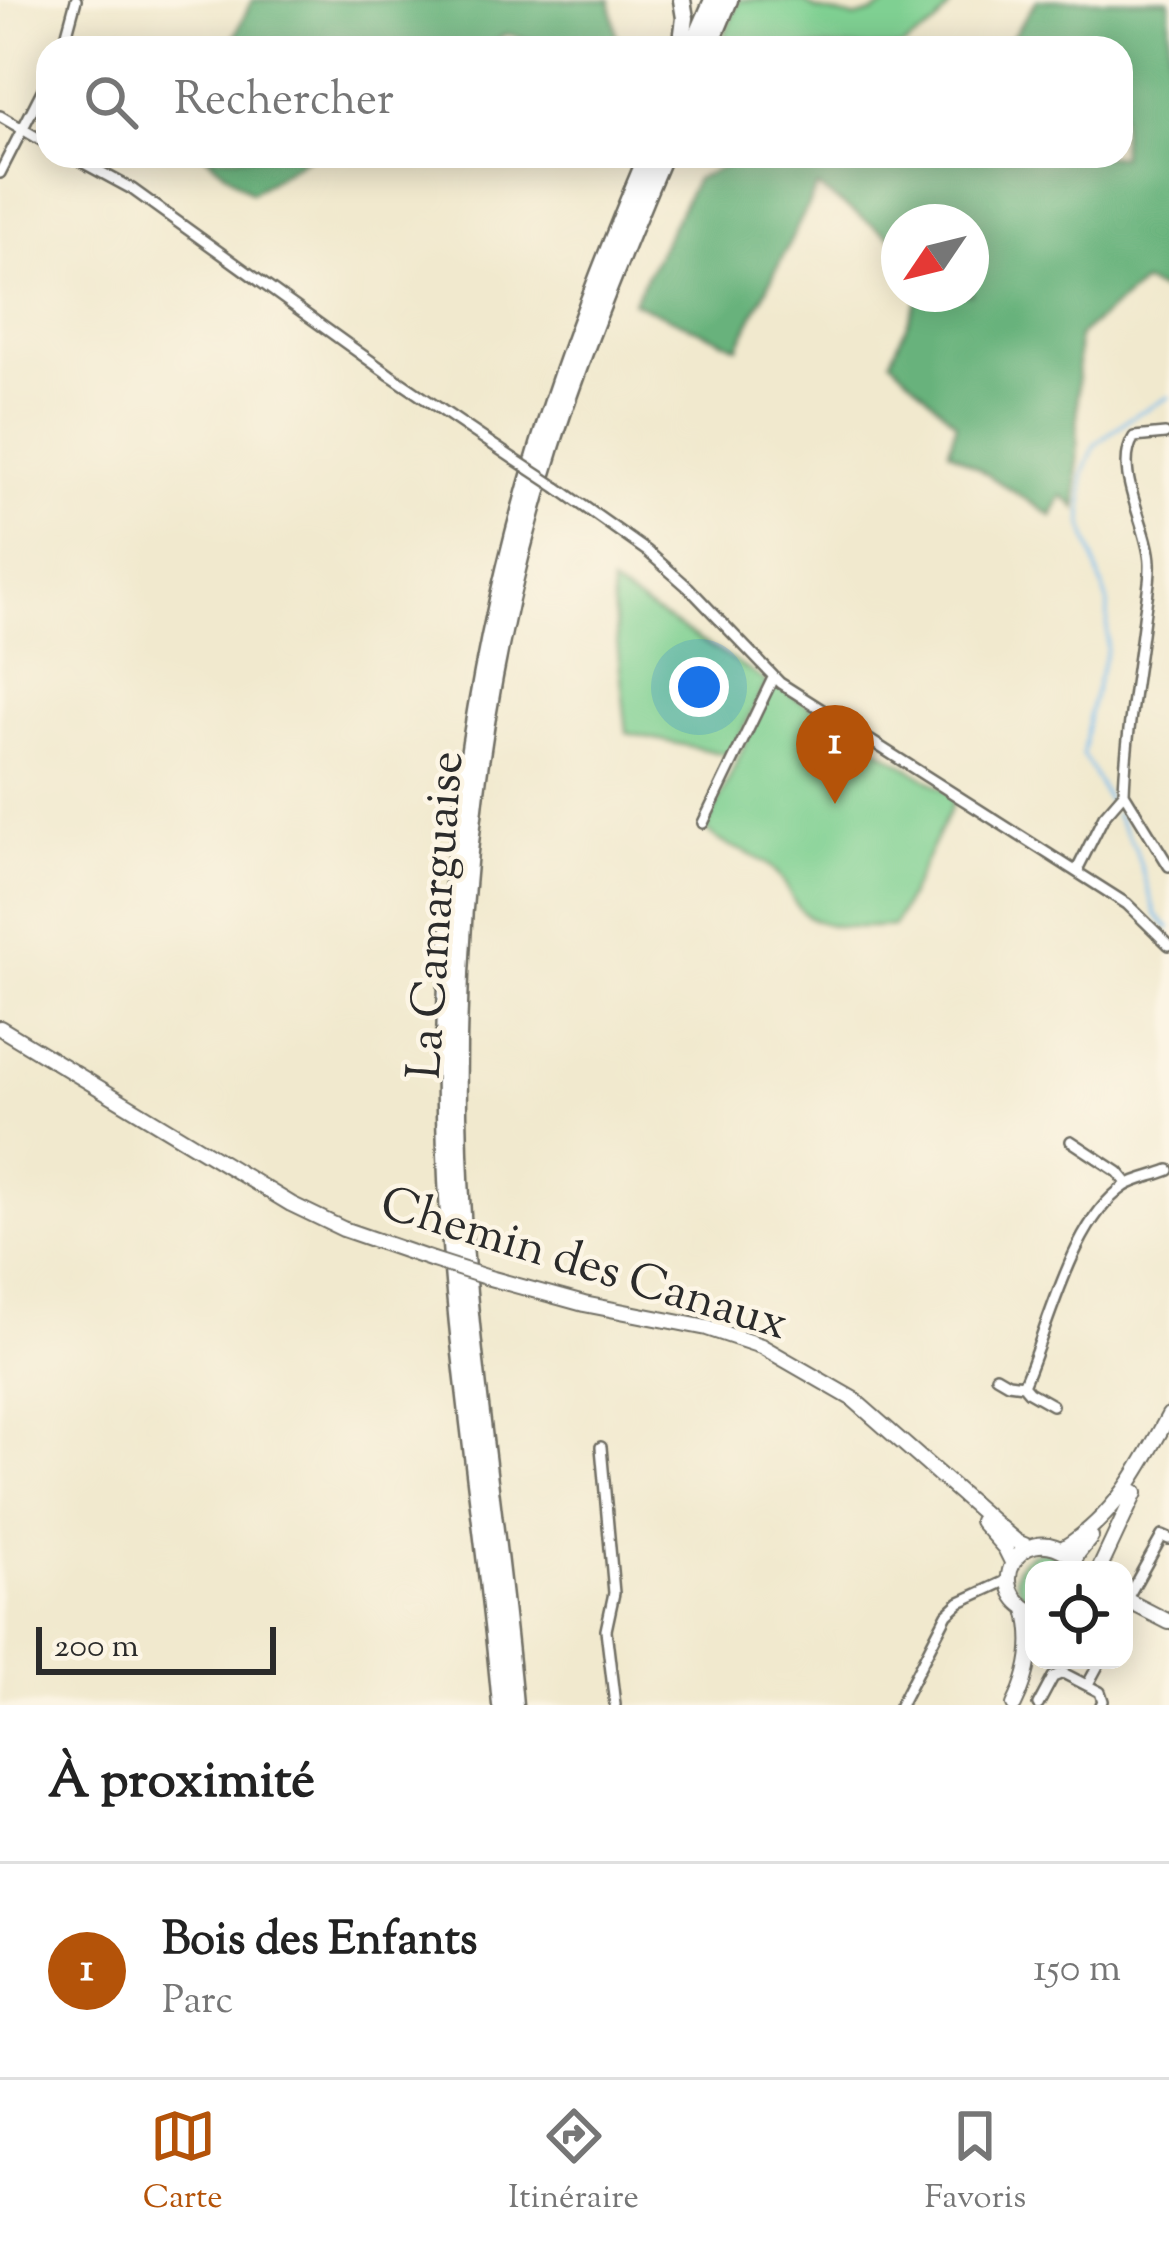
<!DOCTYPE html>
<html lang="fr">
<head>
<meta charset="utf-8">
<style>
  body { margin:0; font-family:"Sorts Mill Goudy",serif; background:#f6f6f6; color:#222 }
  .controls { position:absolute; right:36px; bottom:36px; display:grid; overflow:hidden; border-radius:24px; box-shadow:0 6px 30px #0003 }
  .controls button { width:108px; height:108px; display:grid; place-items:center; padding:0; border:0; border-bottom:3px solid #e0e0e0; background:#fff; color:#222; font:60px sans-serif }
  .compass { position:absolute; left:881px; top:204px; width:108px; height:108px; border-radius:50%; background:#fff; box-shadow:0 6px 30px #0003; rotate:235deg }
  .scale { position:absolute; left:36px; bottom:30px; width:240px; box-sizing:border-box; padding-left:12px; border:6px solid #2b2b2b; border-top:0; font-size:33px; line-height:42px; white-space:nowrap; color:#2b2b2b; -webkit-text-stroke:9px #fcf5e5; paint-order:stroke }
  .you { position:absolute; left:699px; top:687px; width:42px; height:42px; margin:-30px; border:9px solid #fff; border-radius:50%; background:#1a73e8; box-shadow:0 0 0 18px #1a73e833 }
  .badge { display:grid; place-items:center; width:78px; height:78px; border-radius:50%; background:#b45309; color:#fff; font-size:39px; font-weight:700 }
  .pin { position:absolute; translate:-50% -99px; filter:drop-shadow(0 3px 6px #0008) }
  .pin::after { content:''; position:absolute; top:63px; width:42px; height:36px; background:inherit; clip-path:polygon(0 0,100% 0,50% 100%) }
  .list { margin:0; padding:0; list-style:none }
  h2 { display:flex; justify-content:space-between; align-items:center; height:156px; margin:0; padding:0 48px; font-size:51px }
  h2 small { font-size:39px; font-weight:400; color:#767676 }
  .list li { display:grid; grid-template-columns:78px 1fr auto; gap:36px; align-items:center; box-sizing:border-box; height:216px; padding:0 48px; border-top:3px solid #e0e0e0 }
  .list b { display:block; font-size:45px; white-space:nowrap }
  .list p { margin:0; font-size:39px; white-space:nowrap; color:#767676 }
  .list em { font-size:39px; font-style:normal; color:#767676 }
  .icon { flex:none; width:66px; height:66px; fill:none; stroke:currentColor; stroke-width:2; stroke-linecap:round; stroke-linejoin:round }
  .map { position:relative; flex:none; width:1169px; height:1705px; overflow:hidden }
  .search { position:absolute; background:#fff; box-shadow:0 6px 30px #0003; left:36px; right:36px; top:36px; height:132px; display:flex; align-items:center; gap:30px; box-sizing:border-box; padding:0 42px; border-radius:36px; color:#767676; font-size:45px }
  .sheet { height:372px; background:#fff }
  nav { display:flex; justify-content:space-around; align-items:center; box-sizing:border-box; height:168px; border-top:3px solid #e0e0e0; background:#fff; font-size:33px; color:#767676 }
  nav a { display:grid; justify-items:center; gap:6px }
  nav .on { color:#b45309 }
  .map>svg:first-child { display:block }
</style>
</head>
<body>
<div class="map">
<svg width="1169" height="1705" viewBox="0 0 1169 1705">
  <rect width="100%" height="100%" fill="#fcf5e5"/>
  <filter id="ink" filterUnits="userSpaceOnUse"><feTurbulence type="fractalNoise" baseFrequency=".00833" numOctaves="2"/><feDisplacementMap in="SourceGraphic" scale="24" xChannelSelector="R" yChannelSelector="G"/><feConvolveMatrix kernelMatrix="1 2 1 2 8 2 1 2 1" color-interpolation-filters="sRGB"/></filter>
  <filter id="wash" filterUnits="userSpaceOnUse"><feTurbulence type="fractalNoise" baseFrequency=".004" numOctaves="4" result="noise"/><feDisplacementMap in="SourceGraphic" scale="48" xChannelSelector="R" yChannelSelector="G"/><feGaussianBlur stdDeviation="2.7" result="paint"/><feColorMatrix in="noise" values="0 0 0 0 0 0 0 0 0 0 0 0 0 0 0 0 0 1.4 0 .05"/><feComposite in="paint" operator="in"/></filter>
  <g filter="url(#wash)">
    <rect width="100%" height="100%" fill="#f1e9ce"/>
    <path fill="#7fd092" stroke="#557e5e" stroke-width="3" d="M739 0H801L817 10 855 18 873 13 897 0H955L936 25 901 48H719Z
      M611 585 767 682 730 755 627 733Z
      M772 683 951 794 953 800 951 808 894 926C865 927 816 933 797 906 788 893 784 877 771 867 751 850 725 849 706 830Z
      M1046 1550 1062 1557 1071 1570H1034V1605C1005 1585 1012 1555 1046 1550Z"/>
    <path fill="#67b27c" stroke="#496e54" stroke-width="3" d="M252 0H610L619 48H568L506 34 484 48H229Z
      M1037 0H1169V294L1143 283 1078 336 1077 508 1062 496 1052 516 949 450 956 423 891 360 920 294H971V222H899V243L817 187 738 347 633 302 696 179 748 156H1121V48H992L1010 40Z
      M206 156H310L251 193Z"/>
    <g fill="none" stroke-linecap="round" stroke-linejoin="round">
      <path stroke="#77bcee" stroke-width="3" d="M1108 801 1083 754 1089 713 1107 649 1108 604 1083 525V475L1095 445 1131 417 1169 397
        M1115 814 1135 848 1156 915 1169 928"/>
    </g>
  </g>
  <g filter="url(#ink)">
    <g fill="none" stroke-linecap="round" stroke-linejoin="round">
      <defs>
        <path id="street" d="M63 48 76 0
          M0 116 48 144
          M71 156 132 189 390 375 514 459
          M0 173 48 79
          M558 488 647 551 689 588 780 683 1127 904 1169 945
          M1124 793 1169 866
          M703 823 773 678
          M1079 873 1078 868 1104 816 1124 793C1126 734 1137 676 1144 618 1146 600 1151 580 1150 563 1149 526 1112 471 1134 437L1165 434
          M1071 1141 1118 1172 1128 1184
          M996 1376 1008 1383 1023 1385
          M1052 1405 1029 1392 1023 1385C1049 1328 1071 1222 1125 1186 1138 1178 1155 1176 1169 1170
          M601 1447 614 1593 606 1630 615 1705
          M1124 1617 1130 1606 1129 1595 1162 1536 1169 1539
          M1088 1684 1101 1660
          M900 1705 947 1614 960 1602 1008 1580
          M1038 1705 1053 1677 1063 1673 1100 1692 1103 1701 1101 1705"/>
        <path id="secondary" d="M0 1028 291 1204 343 1229 433 1260
          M486 1277 584 1304 707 1328 761 1346 853 1399 992 1521 1017 1542 1029 1547
          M981 1521 1005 1548 1012 1562
          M1062 1549C1114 1518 1141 1467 1169 1415
          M1074 1562 1078 1553 1091 1537
          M1099 1570 1135 1493
          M1124 1599 1169 1622
          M1034 1612C982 1590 1020 1521 1067 1553
          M1014 1705C1029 1675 1035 1641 1026 1609"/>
        <path id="highway" d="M681 48 685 18 682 0
          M692 48 713 0
          M709 48 729 0
          M501 1705C485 1521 452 1338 446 1154 438 915 469 674 539 445 569 347 607 251 647 156
          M514 1705C498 1521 465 1338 459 1153 451 916 480 671 552 444 584 346 623 251 663 156"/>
      </defs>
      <use href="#street" stroke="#706e64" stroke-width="14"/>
      <use href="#secondary" stroke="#706e64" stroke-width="18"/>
      <use href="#highway" stroke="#706e64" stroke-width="21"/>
      <use href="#street" stroke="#fff" stroke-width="9"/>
      <use href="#secondary" stroke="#fff" stroke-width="14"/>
      <use href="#highway" stroke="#fff" stroke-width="16"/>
      <defs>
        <path id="street-bridge" d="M514 459 558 488"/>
        <path id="secondary-bridge" d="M433 1260 486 1277"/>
      </defs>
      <use href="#street-bridge" stroke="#706e64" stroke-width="14" stroke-linecap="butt"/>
      <use href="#secondary-bridge" stroke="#706e64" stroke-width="18" stroke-linecap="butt"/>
      <use href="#street-bridge" stroke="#fff" stroke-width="9"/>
      <use href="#secondary-bridge" stroke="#fff" stroke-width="14"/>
    </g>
  </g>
  <g text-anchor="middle" stroke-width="9" stroke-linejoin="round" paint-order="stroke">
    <g font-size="48" fill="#2b2b2b" stroke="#fcf5e5">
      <text transform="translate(433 915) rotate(-86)" y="17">La Camarguaise</text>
      <text transform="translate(585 1261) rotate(17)" y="17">Chemin des Canaux</text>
    </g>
  </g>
</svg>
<div class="controls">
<button><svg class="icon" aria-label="locate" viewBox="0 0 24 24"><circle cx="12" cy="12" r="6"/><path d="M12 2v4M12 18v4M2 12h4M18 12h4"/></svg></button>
</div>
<svg class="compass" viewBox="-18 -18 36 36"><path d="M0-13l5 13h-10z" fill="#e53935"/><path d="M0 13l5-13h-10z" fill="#767676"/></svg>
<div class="scale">200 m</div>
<div class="you"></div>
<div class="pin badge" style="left:835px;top:804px">1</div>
<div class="search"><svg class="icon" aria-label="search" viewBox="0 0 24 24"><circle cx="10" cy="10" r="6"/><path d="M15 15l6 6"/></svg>Rechercher</div>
</div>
<section class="sheet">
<h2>À proximité<small></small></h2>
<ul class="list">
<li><span class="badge">1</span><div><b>Bois des Enfants</b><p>Parc</p></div><em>150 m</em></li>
</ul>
</section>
<nav>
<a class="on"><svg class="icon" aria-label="map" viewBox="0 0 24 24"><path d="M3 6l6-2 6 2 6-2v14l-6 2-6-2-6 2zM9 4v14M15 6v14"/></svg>Carte</a>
<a><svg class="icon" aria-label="directions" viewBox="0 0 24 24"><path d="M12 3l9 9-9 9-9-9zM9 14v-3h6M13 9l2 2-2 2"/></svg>Itinéraire</a>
<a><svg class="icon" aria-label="saved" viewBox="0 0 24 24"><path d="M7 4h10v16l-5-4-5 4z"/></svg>Favoris</a>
</nav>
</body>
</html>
